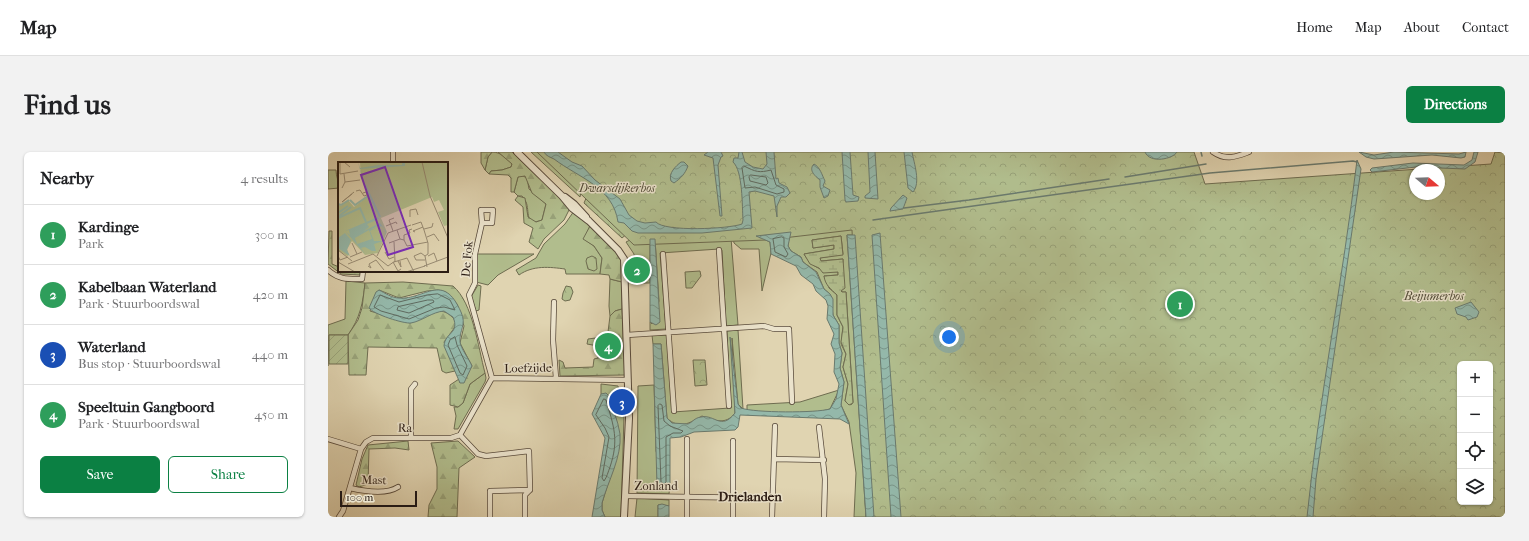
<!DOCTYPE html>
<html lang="en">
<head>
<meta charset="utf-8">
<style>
  body { margin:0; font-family:"IM FELL French Canon",serif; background:#f2f2f2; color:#202124 }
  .controls { position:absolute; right:12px; bottom:12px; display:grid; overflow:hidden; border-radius:6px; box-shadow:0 1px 3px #0004 }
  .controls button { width:36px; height:36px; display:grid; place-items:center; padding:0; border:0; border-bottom:1px solid #e0e0e0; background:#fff; color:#202124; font:20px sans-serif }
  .compass { position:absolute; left:1081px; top:12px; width:36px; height:36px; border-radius:50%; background:#fff; box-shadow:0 1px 3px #0004; rotate:109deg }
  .scale { position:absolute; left:12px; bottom:10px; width:77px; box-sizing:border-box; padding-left:4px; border:2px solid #2a1c14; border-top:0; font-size:11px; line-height:14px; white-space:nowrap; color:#2a1c14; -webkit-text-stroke:3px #ebe3cc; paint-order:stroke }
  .you { position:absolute; left:621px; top:185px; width:14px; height:14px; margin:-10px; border:3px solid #fff; border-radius:50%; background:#1a73e8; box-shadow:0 0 0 6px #1a73e833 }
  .badge { display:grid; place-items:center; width:26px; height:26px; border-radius:50%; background:#0b8043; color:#fff; font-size:13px; font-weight:700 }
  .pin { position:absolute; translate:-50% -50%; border:2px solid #fff; box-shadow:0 1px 4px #0006 }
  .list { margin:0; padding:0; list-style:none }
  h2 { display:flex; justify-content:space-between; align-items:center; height:52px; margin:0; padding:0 16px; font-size:17px }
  h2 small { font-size:13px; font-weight:400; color:#757577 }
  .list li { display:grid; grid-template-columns:26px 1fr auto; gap:12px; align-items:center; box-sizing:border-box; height:60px; padding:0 16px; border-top:1px solid #e0e0e0 }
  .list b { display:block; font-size:15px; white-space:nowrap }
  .list p { margin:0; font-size:13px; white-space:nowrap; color:#757577 }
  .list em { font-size:13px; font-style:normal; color:#757577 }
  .actions { display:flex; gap:8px; padding:12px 16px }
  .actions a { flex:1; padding:9px 0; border:1px solid #0b8043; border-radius:6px; text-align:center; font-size:14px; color:#0b8043 }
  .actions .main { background:#0b8043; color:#fff }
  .icon { flex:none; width:22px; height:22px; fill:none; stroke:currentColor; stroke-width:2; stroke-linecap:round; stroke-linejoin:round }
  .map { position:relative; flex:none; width:1177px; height:365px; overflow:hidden; border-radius:6px }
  header { display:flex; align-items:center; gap:24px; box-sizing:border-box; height:56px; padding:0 20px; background:#fff; border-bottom:1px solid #e0e0e0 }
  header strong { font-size:19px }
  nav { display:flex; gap:22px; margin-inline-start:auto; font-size:14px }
  .intro { display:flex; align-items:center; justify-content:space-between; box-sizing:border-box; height:96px; padding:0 24px }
  h1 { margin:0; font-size:28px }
  .button { padding:10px 18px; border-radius:6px; background:#0b8043; color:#fff; font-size:14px; font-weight:700 }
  main { display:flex; gap:24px; padding:0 24px }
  aside { flex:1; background:#fff; border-radius:6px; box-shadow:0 1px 3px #0004 }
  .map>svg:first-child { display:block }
</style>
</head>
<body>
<header>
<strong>Map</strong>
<nav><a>Home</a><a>Map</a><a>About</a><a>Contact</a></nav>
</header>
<div class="intro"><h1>Find us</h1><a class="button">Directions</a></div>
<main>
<aside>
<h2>Nearby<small>4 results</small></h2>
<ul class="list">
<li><span class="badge" style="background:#2e9e5b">1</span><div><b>Kardinge</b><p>Park</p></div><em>300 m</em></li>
<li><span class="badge" style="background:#2e9e5b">2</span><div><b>Kabelbaan Waterland</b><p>Park · Stuurboordswal</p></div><em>420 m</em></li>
<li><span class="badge" style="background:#1a4fb4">3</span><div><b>Waterland</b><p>Bus stop · Stuurboordswal</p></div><em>440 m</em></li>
<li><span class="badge" style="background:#2e9e5b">4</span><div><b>Speeltuin Gangboord</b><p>Park · Stuurboordswal</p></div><em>450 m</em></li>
</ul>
<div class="actions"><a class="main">Save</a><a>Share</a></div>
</aside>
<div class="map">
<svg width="1177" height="365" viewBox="0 0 1177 365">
  <defs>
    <pattern id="forest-firs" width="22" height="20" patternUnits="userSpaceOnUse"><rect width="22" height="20" fill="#b1bd8d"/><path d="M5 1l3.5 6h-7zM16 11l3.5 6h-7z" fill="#98a279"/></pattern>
    <pattern id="wetland-marsh" width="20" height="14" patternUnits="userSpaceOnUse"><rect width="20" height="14" fill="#b1bd8d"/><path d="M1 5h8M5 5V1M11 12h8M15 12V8" fill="none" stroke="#98a279"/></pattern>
    <pattern id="park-crowns" width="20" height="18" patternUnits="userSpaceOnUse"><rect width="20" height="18" fill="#b1bd8d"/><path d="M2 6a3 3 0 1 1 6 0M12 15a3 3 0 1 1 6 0" fill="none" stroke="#98a279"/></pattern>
    <pattern id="garden-furrows" width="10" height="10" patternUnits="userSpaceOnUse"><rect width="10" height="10" fill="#b1bd8d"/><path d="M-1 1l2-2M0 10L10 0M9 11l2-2" fill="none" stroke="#98a279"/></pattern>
    <pattern id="water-waves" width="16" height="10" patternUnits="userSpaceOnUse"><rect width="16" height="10" fill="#94b8aa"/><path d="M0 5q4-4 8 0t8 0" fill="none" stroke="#799589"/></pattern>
  </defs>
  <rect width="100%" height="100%" fill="#e0d4b1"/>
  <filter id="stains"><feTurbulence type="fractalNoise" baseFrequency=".005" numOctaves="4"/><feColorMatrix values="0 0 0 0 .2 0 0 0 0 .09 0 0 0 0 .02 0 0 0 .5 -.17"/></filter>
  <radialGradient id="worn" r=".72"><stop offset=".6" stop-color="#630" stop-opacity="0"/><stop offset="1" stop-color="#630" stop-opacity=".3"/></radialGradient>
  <path fill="#b1bd8d" stroke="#6e6c50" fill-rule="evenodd" d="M164 0C173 0 178 6 184 12L183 15 174 18 163 19 161 22 157 18 160 5Z
    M0 18H8C8 25 11 29 11 36L0 37Z
    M193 23 199 26 201 37 218 52 214 68C196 75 202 59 198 50 197 48 195 46 194 44H190L186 40 190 25Z
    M246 59 262 74 256 87 266 94 274 106 272 122H238L237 117C222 115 205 113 191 123L188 118 208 106 216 92 237 72Z
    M526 70 527 83H519L538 365H526L528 321 521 270 513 253 516 230 512 216 514 201 511 191V173L505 163 502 142 496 137 489 120 475 110 473 105 463 99 460 94 461 85ZM513 84 515 102 492 106 493 109 515 107 513 138 514 140H518L525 250 523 253 517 249 520 232 515 215 518 202 513 192 515 175 509 163V143L501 136 496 124 510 123V120C494 119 484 116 476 102L506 97V93L485 96 484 88Z
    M405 85 434 86 442 90 443 101 434 139 431 97H413L406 91Z
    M403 86 410 173 398 174 394 98 391 97 332 101 338 177 322 178V170L324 172 331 149 327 87Z
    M304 87H322V131H307L306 102 298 90Z
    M149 102H206L170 123 160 133 148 130Z
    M282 127 294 130V157L287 159 282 164 281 154Z
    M18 129 37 131C35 151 32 166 20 183H1L0 214V173L17 167Z
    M150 133 153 134 151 158 148 159 143 145Z
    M410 178 415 257 410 252 404 186 407 261C398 273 387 269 374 264 362 271 351 278 339 266L333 192H325L324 183H339L345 260 402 256 399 179Z
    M157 221 158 226 157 230 130 277H126L128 264 126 255H130L135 251 142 232Z
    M273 232 290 234 296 264 293 365H277L274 358V351L291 296C293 277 286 261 280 243L273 242Z
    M326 233 328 299 339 335 342 332 341 342 309 341 310 234Z
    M511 238 502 257 490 260 433 261 419 258V253L472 250Z
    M309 346 341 348V354L330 353V365H307Z"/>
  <path fill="url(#forest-firs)" stroke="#6e6c50" d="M153 0H164L160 5 157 18 153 11Z
    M170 0H184L242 56 236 68 216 87 210 97 201 90 205 76 196 71 195 55 187 48 190 44 197 46 200 65 208 70 214 68 218 52 204 41 197 24 190 25 186 40H183V26L180 23 161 22 163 19 174 18 183 15 184 12Z
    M203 0H216L253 40 252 45Z
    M262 37 300 81 294 86 256 51Z
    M262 74 287 97 293 106 294 130 282 127 281 123 272 122 274 106 266 94 255 87Z
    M1 79H4V112L11 115V119H32V123L13 122 0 112Z
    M264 104 268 106 269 117 266 119 260 117 258 109 259 106Z
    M75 130 125 134C145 151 150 195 157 221L142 232 135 251 130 255 122 253V233L131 227 132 231 144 214 132 191 136 174 129 152 118 140 110 138 99 139 71 146 51 138 42 159 82 171C94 166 111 152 123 164 127 167 128 171 127 175L116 190 127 219 118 221 114 219 109 196 40 195 38 223H21L20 183 30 168 34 156 37 131Z
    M294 157 297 223 232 224 231 208 235 210 237 216 265 215 266 207 270 206V194L259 192 260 187 275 185 280 180 282 164 287 159Z
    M80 289 81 298 67 296 41 297 40 332 31 335 28 333 34 307 40 293Z
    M130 289 147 305 131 316 129 365H100L101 353 109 337V315L103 291Z"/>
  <path fill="url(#wetland-marsh)" stroke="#6e6c50" d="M513 84 515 103 492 106 493 109 515 107 517 136 513 139 514 140H518L525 251 521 253 517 249 520 232 515 215 518 202 513 190 515 175 509 163V143C503 137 497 133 496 124L510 123V120L495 121 491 116 482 112 476 102 506 97V93L485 96 484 88Z"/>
  <path fill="url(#park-crowns)" stroke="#6e6c50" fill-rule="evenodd" d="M209 0H866L877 32 1163 12 1167 0 1177 1V365H538L524 78 438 88 306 93ZM1087 18H1111V42H1087ZM1132 212H1162V350H1132Z
    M372 119 373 124 364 136H358L357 120Z
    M238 134 243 135 245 140 242 148 237 149 234 147 235 141Z
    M286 183 288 189 287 195 290 200 280 204 275 199 273 192 276 188Z
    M365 208H377L379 233 367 234Z"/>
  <path fill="url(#garden-furrows)" stroke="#6e6c50" d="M1 183H20V212H1Z"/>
  <path fill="url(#water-waves)" stroke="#6a7a6e" d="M216 0H230L244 10 254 14 267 28 292 47 301 63 309 69 317 71 328 70C336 80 401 77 414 72L415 68C414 54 415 19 405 10L406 6H410L411 0H414L417 10 425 15 435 17 439 12 438 0H446L448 27 450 26 451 31 459 35 462 41 458 45H453L449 54V65L446 44 427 39 421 40 424 76 374 81H310L304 79 296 71 290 70C285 35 251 26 226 7 222 5 218 4 216 0Z
    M380 0H393L395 4 393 5 390 13 394 64H392L385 6 376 3Z
    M514 0H522L525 43 531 45 530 49 518 50 517 48Z
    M540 0H547L550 47 537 46V44L542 40Z
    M576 0H584C586 11 593 31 585 40L580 36Z
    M817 0H849C845 7 822 12 817 0Z
    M1031 0 1046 3 1066 0 1131 2 1138 0 1137 5 1133 6 1104 3 1046 7 1038 5Z
    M1146 0H1150L1147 10 1137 17 1088 15 1044 20 1042 18 1044 16 1085 11 1136 13 1144 8Z
    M1029 8 1033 17 988 327 985 365H979C991 246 1015 127 1029 8Z
    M353 10H356L360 14C357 22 353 26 346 31L343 29C340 21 348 14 353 10Z
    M486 12C492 15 494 23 497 29L495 34 502 38 500 44 496 46 492 35V28C487 24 480 18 486 12Z
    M575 43 579 46 575 57 562 59 563 56Z
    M463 80 460 94 463 99 473 105 475 110 488 120 496 137 502 142 505 147V163L511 173V191L514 201 512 216 516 230 513 253 521 272 512 267 412 263 410 275 407 278 366 280 353 285 342 286V332L336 336 329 334 325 192H333L339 266 344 271 360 272C365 270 366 266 373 265 387 262 393 279 407 261L402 185 410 252 413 256C427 261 488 261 502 257L508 247 511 232 506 220 507 202 503 192 506 182 499 167 500 154 498 148 488 139 485 132 473 123 468 114 443 102 442 90 428 84Z
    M552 81 573 365H563L544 83Z
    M519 83H527L546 365H538Z
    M322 87H327L332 170 328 173 322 170Z
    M51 138C57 141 64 146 71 146 97 148 115 119 133 160 139 173 131 178 132 190 133 197 141 207 144 214L136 231H132L116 194C117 180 132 182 125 165L116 159C104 160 94 169 83 171 76 172 45 162 41 156L48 140Z
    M1143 150 1151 160 1149 165 1140 168 1138 165 1129 162 1127 156Z
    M278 241 280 243C284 255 290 268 292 282 294 305 280 329 274 351V358L277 365H264L277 286 264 262 273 242Z
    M334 352 341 354V365H330V353Z"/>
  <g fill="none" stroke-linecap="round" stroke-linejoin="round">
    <path stroke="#5f6a5f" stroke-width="1" d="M416 14C428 20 431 21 443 18L448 33 456 37V40L449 42 427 35 417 36 414 16Z
      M423 23 438 25 440 31 438 33 422 29 421 25Z
      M454 85 456 86V95L460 102 458 105 447 100 445 87Z
      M110 142 122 148 127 158 116 155 108 156 81 167 53 159 46 155 52 143 71 150 99 143Z
      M100 148H105L106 150 81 161 69 158 70 155Z
      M127 185 129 193 139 214 135 223 132 221 120 193 122 188Z
      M276 247 278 248C286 275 291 288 282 315 280 320 279 325 276 329L274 326 281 285 277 276 268 263Z
      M332 252 334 253 336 269 342 274 355 279 353 281H345L338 285V330L336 332 333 330 330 254Z"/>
    <path stroke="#6a7a6e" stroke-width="1.5" d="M873 0 874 4
      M797 25 878 12
      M576 56 641 48 781 27
      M545 68 882 21 1025 9 1029 10"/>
    <defs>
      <path id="minor" d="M65 0V11
        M885 0C898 9 907 5 921 0
        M153 58H165L164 71H154Z
        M154 71 147 102V131L141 143 164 226 300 228
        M391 98 401 254
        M335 102 346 259
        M0 118C11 128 20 127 34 127L35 119
        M226 150 225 188 228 226
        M299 183 436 174 446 177H461L464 250
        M491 275 497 327 496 365
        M132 283 150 302 158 304 201 299 202 338 197 343V365
        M83 286V237L87 232
        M0 287 33 297
        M446 307 496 308
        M22 336C35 339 58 343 70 335
        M298 344 445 346
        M11 365 15 359 33 297 38 290 45 286H123L132 283 164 226
        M162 365V339L202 338
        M359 365V287
        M405 365V289
        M444 365 447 274"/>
      <path id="tertiary" d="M189 0 234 44 244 56 261 69 290 98 296 107 301 266 296 365
        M237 45 246 52 258 65"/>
    </defs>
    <use href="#minor" stroke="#584a3b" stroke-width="6"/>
    <use href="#tertiary" stroke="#584a3b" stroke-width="8"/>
    <use href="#minor" stroke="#ebe3cc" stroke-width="4.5"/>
    <use href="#tertiary" stroke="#ebe3cc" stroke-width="6"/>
  </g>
  <g text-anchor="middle" stroke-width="3" stroke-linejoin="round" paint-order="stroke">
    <g font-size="12" font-style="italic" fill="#524c38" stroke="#ebe3cc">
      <text x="289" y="40">Dwarsdijkerbos</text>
      <text x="1106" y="148">Beijumerbos</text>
    </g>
    <g font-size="12" fill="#2a1c14" stroke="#ebe3cc">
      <text transform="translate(139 107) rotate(-85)" y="4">De Fok</text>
      <text transform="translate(200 216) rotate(-1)" y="4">Loefzijde</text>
      <text transform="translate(77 276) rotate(1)" y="4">Ra</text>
      <text transform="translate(46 328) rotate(1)" y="4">Mast</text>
      <text x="328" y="338">Zonland</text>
    </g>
    <g font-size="13" font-weight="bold" fill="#2a1c14" stroke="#ebe3cc">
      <text x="422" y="349">Drielanden</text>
    </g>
  </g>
  <g transform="translate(10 10)">
    <rect width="110" height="110" fill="#e0d4b1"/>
    <path d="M22 0H110V63L106 64 100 50 106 48 101 38 96 40 94 35 43 56 49 70 40 91 27 93 14 79 9 87 11 93 9 94 0 88V42L3 44 10 38 16 45 32 33 23 14Z" fill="#b1bd8d"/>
    <path d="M20 0 22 6 40 3H64V1L73 0 67 1V4L22 7 27 22 26 23 5 28 26 23ZM40 55 41 57 29 62 31 65 26 69 42 61 48 69 54 67 48 69 45 79 36 82 38 89H34L27 85 23 86 27 92 8 70 12 73 11 68 7 69ZM41 63 40 65 45 64 48 71 44 79H36L32 69 40 65 32 68ZM31 68 34 77 19 82 17 76ZM7 71 13 78 9 88 12 94 0 86V76Z" fill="#94b8aa" fill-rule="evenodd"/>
    <path fill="none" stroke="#94b8aa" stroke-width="2" d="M27 23 42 55M12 38 17 43 30 34M0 42 3 43 11 38M0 51 10 44M1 54 13 45M0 56 22 46 28 60"/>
    <path fill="none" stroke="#978a72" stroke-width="1" d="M0 0H6L12 5M2 0V12L20 9M84 0 92 34 110 76M7 20 22 18M4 26 7 20 6 12M18 29 22 28 26 34 29 33 28 30 25 31M14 32 4 40 16 30M72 55V48L78 47 80 53M74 63 83 60 86 68 90 81V92L87 94 89 105M48 64 58 60 59 62M86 67 94 65 95 61M55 69 51 58 56 56M77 70 75 69 85 65M89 75 96 72 101 79M62 77 66 78 69 84 90 80M66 78V73L72 71 71 68 74 67M14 81 19 92M51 81 62 77 59 68M0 88 14 99M47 90 51 97 56 95M0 94 2 98 10 95M39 94 50 71 73 63M90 94 96 91 99 99M12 95 24 90M87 98H78L76 94 83 91 87 94M60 99 63 105 62 99M0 100 17 110M55 100 60 109 63 107M56 100 69 96 76 110M10 102 35 92 50 104M30 104 33 106 31 102 38 98 46 108M50 104 57 99 56 80M86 104 110 95M68 110 87 104"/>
    <path fill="#7b2cbf" fill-opacity="0.15" stroke="#7b2cbf" stroke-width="2" d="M47 5 75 85 50 93 23 13Z"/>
    <rect width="110" height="110" fill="none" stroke="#2a1c14" stroke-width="2"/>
  </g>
  <rect width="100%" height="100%" filter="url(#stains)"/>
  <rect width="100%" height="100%" fill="url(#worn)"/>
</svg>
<div class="controls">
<button>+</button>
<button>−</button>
<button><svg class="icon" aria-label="locate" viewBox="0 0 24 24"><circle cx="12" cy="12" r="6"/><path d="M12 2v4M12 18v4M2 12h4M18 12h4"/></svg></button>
<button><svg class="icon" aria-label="layers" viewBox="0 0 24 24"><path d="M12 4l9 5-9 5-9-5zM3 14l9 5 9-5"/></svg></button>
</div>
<svg class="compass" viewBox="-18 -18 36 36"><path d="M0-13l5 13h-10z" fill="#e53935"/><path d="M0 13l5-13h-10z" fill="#757577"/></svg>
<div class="scale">100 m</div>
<div class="you"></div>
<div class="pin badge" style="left:852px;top:152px;background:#2e9e5b">1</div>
<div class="pin badge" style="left:309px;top:118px;background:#2e9e5b">2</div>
<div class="pin badge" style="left:294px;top:250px;background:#1a4fb4">3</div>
<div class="pin badge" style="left:280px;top:194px;background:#2e9e5b">4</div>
</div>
</main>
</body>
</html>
